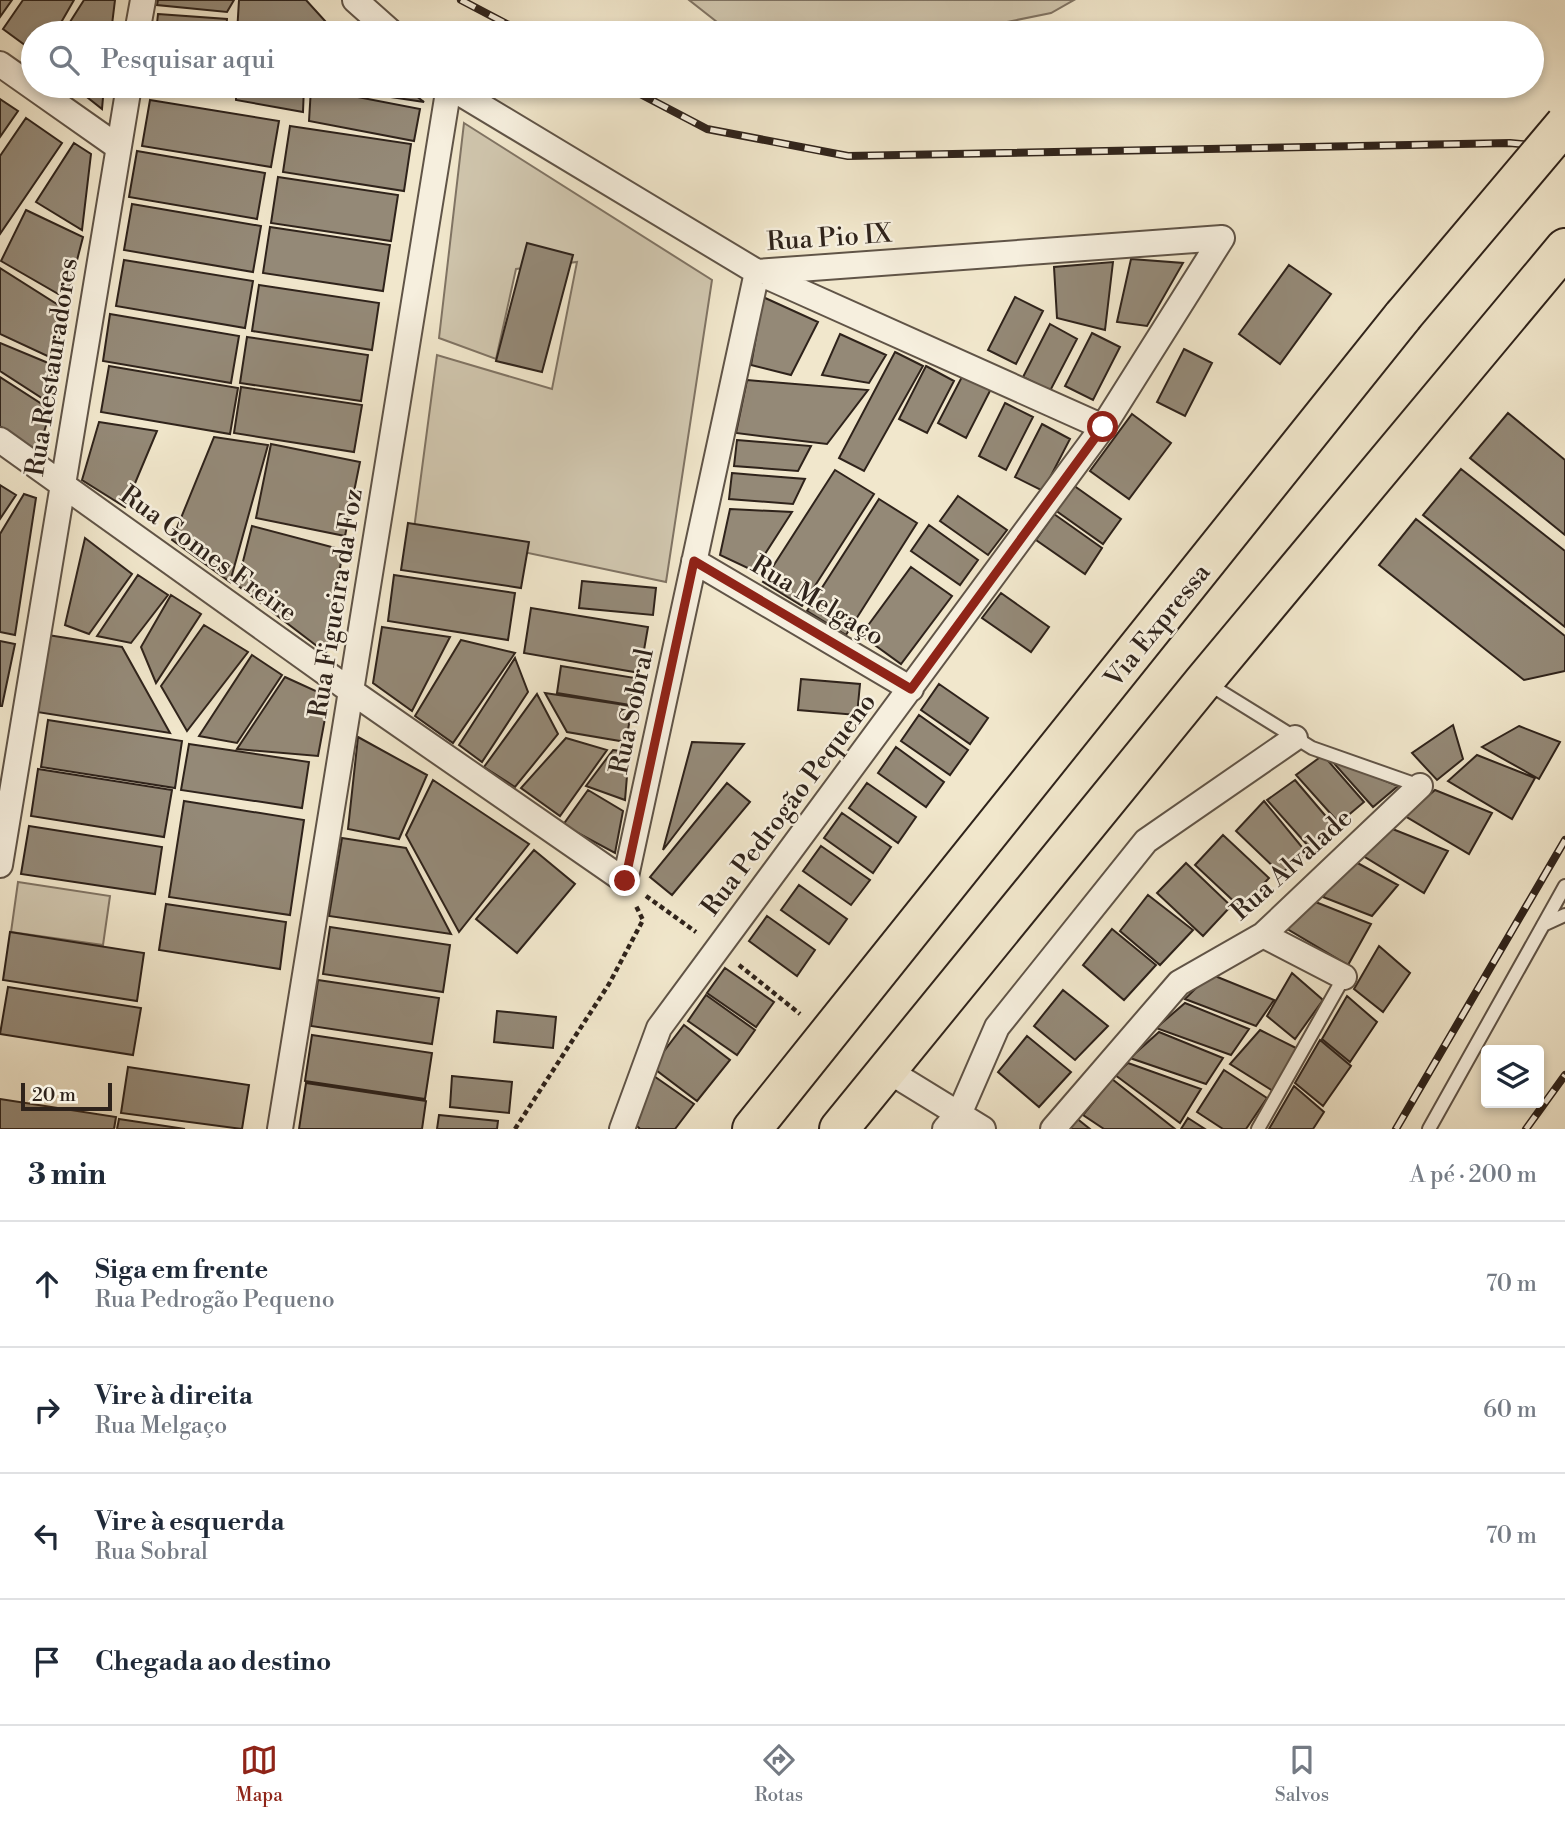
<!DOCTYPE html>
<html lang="pt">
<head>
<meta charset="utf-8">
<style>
  body { margin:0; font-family:"Libre Bodoni",serif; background:#f2f2f3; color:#1f2937 }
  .controls { position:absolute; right:21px; bottom:21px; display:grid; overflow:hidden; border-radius:7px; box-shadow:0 4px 10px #0003 }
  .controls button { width:63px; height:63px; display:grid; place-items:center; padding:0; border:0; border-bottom:2px solid #e0e1e3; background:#fff; color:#1f2937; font:35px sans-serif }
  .scale { position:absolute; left:21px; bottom:18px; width:91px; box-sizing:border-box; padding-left:7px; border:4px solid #2f231b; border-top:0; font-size:19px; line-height:24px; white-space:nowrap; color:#2f231b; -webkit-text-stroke:5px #f6efde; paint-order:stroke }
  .stop { position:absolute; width:21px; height:21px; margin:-16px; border:5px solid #8f2418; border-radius:50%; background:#fff }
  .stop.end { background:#8f2418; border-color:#fff; box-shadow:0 2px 7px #0008 }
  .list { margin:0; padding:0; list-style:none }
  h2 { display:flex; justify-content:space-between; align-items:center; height:91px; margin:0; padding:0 28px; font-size:30px }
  h2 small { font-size:23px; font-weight:400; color:#747a83 }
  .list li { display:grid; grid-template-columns:46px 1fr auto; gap:21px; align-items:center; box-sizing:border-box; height:126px; padding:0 28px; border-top:2px solid #e0e1e3 }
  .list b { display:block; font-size:26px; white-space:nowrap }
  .list p { margin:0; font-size:23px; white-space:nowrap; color:#747a83 }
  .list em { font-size:23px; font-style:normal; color:#747a83 }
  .icon { flex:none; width:38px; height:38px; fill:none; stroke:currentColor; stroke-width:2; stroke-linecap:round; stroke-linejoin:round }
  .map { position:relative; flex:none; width:1565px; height:1129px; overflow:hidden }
  .search { position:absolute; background:#fff; box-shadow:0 4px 10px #0003; left:21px; right:21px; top:21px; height:77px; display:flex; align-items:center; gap:18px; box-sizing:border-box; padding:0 24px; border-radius:38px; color:#747a83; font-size:26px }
  .sheet { height:595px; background:#fff }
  nav { display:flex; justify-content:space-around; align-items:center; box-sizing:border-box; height:98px; border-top:2px solid #e0e1e3; background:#fff; font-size:19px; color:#747a83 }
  nav a { display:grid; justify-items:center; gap:4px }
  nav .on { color:#8f2418 }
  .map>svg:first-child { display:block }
</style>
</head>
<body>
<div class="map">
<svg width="1565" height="1129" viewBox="0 0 1565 1129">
  <rect width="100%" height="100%" fill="#f1e7cc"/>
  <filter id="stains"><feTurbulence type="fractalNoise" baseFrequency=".00286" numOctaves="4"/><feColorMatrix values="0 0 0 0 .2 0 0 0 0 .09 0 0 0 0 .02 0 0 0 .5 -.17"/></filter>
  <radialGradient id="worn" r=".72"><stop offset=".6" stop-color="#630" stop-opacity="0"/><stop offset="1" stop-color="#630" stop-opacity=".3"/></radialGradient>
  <path fill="#d0c6ae" stroke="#807464" stroke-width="2" d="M689 0H1074L1051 13 953 33H731Z
    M464 123 712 280 666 582 414 529 437 355 552 389 577 262 516 269 496 359 439 338Z
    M18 882 110 896 103 945 11 932Z"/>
  <path fill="#948977" stroke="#2f231b" stroke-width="2" d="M0 0H12L0 17Z
    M23 0H74L55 33H33V51L3 29Z
    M84 0H115L111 33H63Z
    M158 0H234L227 12 157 5Z
    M239 0H306L336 33H237Z
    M158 14 227 19 226 33H156Z
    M73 86H104L102 109Z
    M152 86H222L221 95 152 90Z
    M236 86H304L303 112 236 100Z
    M317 86H403L424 102Z
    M311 88 420 109 414 141 309 121Z
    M0 99 18 111 0 137Z
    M150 100 279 121 271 167 142 146Z
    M26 118 62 143 0 234V156Z
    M290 126 411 144 404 191 283 172Z
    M74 143 91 154 82 230 36 202Z
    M137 151 265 173 257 219 129 197Z
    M278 177 398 195 391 241 271 223Z
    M132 204 261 226 253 272 124 250Z
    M26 210 83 237 67 299 1 261Z
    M270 227 390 245 383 291 263 273Z
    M527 243 573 255 542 372 496 361Z
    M1131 259 1183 263 1147 326 1117 322Z
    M124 260 253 281 245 328 116 306Z
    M1113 262 1105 330 1057 318 1054 267Z
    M1289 265 1331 294 1280 364 1239 334Z
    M0 268 63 308 56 360 0 334Z
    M259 285 379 303 372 350 252 331Z
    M763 297 818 322 791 375 751 365Z
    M1015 297 1043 311 1016 364 988 350Z
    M110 314 239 336 231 383 103 361Z
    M1050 324 1077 339 1050 391 1023 377Z
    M1092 333 1120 347 1093 400 1065 386Z
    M840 334 886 355 869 383 822 375Z
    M247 337 368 355 361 401 240 383Z
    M0 343 53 365 48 402 0 371Z
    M1184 349 1212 363 1185 416 1157 402Z
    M895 352 923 366 864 471 839 458Z
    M109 366 238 388 230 434 101 412Z
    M926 366 954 381 927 433 899 419Z
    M965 371 993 385 966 438 938 423Z
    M0 377 51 410 37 454 0 426Z
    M747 380 868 390 827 444 736 433Z
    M241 387 362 405 354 452 234 433Z
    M1005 403 1033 417 1006 470 979 456Z
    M1508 413 1565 460V535L1470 458Z
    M1132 414 1171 443 1129 499 1090 471Z
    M99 422 157 431 125 507 82 480Z
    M1042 424 1070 439 1043 491 1015 477Z
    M214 437 268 445 230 582 172 540Z
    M737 440 811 446 798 471 734 466Z
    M271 444 360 462 345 536 256 518Z
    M1461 469 1565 551V627L1423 515Z
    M835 470 874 494 802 606 763 582Z
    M732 473 805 479 793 504 729 499Z
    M0 485 16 495 0 519Z
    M1073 485 1121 519 1103 544 1055 510Z
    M24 494 36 498 15 635 0 632V534Z
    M958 496 1007 530 988 555 940 521Z
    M879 499 917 523 846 635 807 611Z
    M730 509 792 512 754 571 720 555Z
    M1054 514 1102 548 1085 574 1036 540Z
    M1416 519 1565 636V671L1524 680 1379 565Z
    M408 523 529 542 521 588 401 570Z
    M929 525 978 560 960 585 911 551Z
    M252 526 343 550 326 653 237 585Z
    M85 538 132 574 89 634 65 625Z
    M911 567 952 596 901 664 861 635Z
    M138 575 168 595 131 643 97 636Z
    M394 575 515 593 508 640 388 621Z
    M582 581 656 588 653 615 579 608Z
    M1001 593 1049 627 1031 652 982 618Z
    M171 595 201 614 156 683 141 647Z
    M531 608 648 627 640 673 524 653Z
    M204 625 248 652 187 731 161 686Z
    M382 627 450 637 412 711 373 683Z
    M48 635 122 647 170 733 37 712Z
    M461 640 515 653 453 743 415 716Z
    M0 641 15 644 2 706H0Z
    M252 655 282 675 237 743 199 736Z
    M515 658 528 692 482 762 459 745Z
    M561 666 635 678 630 705 557 693Z
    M285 677 329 697 318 756 237 749Z
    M801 679 860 684 857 715 798 710Z
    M939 684 988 718 970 744 921 710Z
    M545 693 632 706 626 742 567 732Z
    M537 694 558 734 515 787 484 767Z
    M919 715 968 750 950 775 901 741Z
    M48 720 182 741 175 788 41 767Z
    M1453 725 1463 759 1437 780 1412 753Z
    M1519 726 1560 742 1539 779 1482 747Z
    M358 737 427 775 399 839 348 829Z
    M566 738 607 750 560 816 521 788Z
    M692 742 744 744 663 850Z
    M189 744 309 762 302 808 181 790Z
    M896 747 944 782 926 807 878 773Z
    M613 750 629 752 625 800 586 786Z
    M1323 755 1364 802 1339 823 1296 775Z
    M1477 755 1535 778 1512 819 1448 781Z
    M1331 760 1364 772 1398 786 1373 807Z
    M38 769 172 790 164 837 31 816Z
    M433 780 529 844 459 932 406 835Z
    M1295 780 1335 827 1310 848 1267 800Z
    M727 783 750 802 672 895 650 877Z
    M867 783 916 817 898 843 849 808Z
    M588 790 623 811 615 853 563 825Z
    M1435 790 1492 813 1469 854 1405 816Z
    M184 801 304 820 290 915 169 897Z
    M1264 801 1306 852 1281 874 1236 831Z
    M842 813 891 847 873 873 824 838Z
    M29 826 162 847 155 894 21 874Z
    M1390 828 1448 851 1424 893 1360 854Z
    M1223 835 1269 878 1241 908 1195 865Z
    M342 838 406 848 451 934 329 916Z
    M821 846 870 880 851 905 803 871Z
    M534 850 575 884 517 953 476 919Z
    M1352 860 1398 885 1372 916 1323 897Z
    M1186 863 1231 906 1203 936 1157 893Z
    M799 885 847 919 829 944 781 910Z
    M1148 895 1193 930 1160 965 1120 931Z
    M1313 901 1371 924 1348 965 1284 927Z
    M166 904 286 922 280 969 159 950Z
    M767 916 815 950 797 976 749 941Z
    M330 927 450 945 443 992 323 974Z
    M1112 929 1156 965 1124 1000 1083 965Z
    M10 932 144 953 137 1001 3 980Z
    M1379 946 1410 973 1383 1012 1354 989Z
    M725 968 774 1002 756 1027 707 993Z
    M1292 973 1323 1000 1295 1039 1267 1016Z
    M1210 974 1274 1000 1256 1026 1185 999Z
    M318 980 439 998 432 1044 311 1026Z
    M8 987 141 1008 133 1055 0 1034Z
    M1063 990 1108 1026 1075 1060 1034 1026Z
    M706 995 755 1030 737 1055 688 1021Z
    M1347 996 1377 1022 1350 1062 1322 1039Z
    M1185 1003 1249 1029 1231 1055 1156 1028Z
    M497 1011 556 1017 553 1048 494 1042Z
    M684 1025 730 1060 697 1101 652 1067Z
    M1260 1030 1300 1050 1273 1091 1230 1064Z
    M1159 1032 1223 1058 1206 1084 1130 1058Z
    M312 1035 432 1053 425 1099 305 1081Z
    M1027 1036 1071 1072 1039 1107 998 1072Z
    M1320 1040 1351 1066 1323 1106 1295 1083Z
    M1128 1063 1201 1089 1180 1123 1115 1075Z
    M128 1067 249 1085 242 1129 121 1113Z
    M1224 1070 1267 1098 1246 1129H1223L1197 1112Z
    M651 1074 694 1104 675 1129H640L630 1119Z
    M452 1076 512 1082 509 1113 450 1107Z
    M1112 1079 1175 1129H1104L1083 1115Z
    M306 1083 426 1101 422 1129H299Z
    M1294 1086 1324 1112 1313 1129H1269Z
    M0 1099 116 1117 114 1129H0Z
    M439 1115 498 1121 497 1129H437Z
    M1075 1117 1090 1129H1065Z
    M1188 1118 1205 1129H1181Z
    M119 1119 185 1129H117Z"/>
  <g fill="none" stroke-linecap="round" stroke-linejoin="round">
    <defs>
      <path id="lane" d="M1207 683 1312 748 1420 786
        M1543 925 1565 915
        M1258 1129 1344 977
        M1429 1129 1565 886"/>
      <path id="street" d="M355 0 392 33
        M137 33 143 0
        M0 64 118 147
        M448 86 757 272 1222 238
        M0 440 351 691 625 881 757 272 1103 427
        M694 561 911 689
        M0 865 129 86
        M1263 935 1344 977
        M887 1070 983 1129
        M280 1129 449 86
        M622 1129 659 1028 1103 427 1222 238
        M945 1129 960 1112 997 1027 1146 841 1295 738
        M1053 1129 1179 983 1263 935 1420 786"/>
      <path id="highway" d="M752 1129 1403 316
        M839 1129 1204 681 1565 248"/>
    </defs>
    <use href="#lane" stroke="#605447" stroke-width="16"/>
    <use href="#street" stroke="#605447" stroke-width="28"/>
    <use href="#highway" stroke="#2f231b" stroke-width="42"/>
    <path stroke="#2f231b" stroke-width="4.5" stroke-dasharray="5 3.5" stroke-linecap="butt" d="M646 896 696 932
      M739 965 800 1014
      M515 1129 609 984 643 920 635 904"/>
    <use href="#lane" stroke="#f6efde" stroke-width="12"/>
    <use href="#street" stroke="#f6efde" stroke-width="24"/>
    <use href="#highway" stroke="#f1e7cc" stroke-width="38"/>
    <defs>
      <path id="rail" d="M461 0 524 33
        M625 86 707 129 848 156 1510 143 1565 148
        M1396 1129 1565 840
        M1526 1129 1565 1075"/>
    </defs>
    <use href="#rail" stroke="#2f231b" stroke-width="8"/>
    <use href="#rail" stroke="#f6efde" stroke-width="5" stroke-dasharray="16" stroke-linecap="butt"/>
    <defs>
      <path id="highway-bridge" d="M1403 316 1565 124"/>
    </defs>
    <use href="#highway-bridge" stroke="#2f231b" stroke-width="42" stroke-linecap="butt"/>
    <use href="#highway-bridge" stroke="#f1e7cc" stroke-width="38"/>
  </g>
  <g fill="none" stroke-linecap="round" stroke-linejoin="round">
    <path stroke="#8f2418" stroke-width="9" d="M625 881 694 561 911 689 1103 427"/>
  </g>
  <g text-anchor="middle" stroke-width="5" stroke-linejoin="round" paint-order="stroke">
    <g font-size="26" fill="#2f231b" stroke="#f6efde">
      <text transform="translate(829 237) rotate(-4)" y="9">Rua Pio IX</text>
      <text transform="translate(51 367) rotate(-81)" y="9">Rua Restauradores</text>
      <text transform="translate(209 553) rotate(36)" y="9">Rua Gomes Freire</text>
      <text transform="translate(818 600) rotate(31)" y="9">Rua Melgaço</text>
      <text transform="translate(335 603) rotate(-81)" y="9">Rua Figueira da Foz</text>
      <text transform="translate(1157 625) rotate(-51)" y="9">Via Expressa</text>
      <text transform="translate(631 711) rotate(-78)" y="9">Rua Sobral</text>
      <text transform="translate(788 804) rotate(-53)" y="9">Rua Pedrogão Pequeno</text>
      <text transform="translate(1291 864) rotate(-42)" y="9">Rua Alvalade</text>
    </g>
  </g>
  <rect width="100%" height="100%" filter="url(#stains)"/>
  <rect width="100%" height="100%" fill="url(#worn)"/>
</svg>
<div class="controls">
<button><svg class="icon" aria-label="layers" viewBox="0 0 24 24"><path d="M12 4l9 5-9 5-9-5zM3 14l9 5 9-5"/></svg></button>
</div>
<div class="scale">20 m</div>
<div class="stop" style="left:1103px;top:427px"></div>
<div class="stop end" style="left:625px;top:881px"></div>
<div class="search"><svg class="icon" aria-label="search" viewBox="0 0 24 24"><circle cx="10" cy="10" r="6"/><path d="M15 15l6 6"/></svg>Pesquisar aqui</div>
</div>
<section class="sheet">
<h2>3 min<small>A pé · 200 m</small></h2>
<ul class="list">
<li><svg class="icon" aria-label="ahead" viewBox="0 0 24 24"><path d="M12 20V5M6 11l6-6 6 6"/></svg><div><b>Siga em frente</b><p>Rua Pedrogão Pequeno</p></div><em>70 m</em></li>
<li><svg class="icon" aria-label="right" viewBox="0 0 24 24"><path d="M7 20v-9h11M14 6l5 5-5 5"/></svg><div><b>Vire à direita</b><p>Rua Melgaço</p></div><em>60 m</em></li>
<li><svg class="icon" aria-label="left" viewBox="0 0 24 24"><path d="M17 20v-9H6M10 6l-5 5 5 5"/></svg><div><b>Vire à esquerda</b><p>Rua Sobral</p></div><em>70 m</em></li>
<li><svg class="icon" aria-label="arrive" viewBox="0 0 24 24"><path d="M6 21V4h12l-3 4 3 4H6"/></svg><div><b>Chegada ao destino</b></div></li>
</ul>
</section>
<nav>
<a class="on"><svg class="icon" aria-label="map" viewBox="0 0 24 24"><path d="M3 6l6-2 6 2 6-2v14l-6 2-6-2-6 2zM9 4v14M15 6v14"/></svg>Mapa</a>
<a><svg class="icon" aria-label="directions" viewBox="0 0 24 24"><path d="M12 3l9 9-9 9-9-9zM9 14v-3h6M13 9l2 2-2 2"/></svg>Rotas</a>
<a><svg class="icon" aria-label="saved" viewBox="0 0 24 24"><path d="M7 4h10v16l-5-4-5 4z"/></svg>Salvos</a>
</nav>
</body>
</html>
